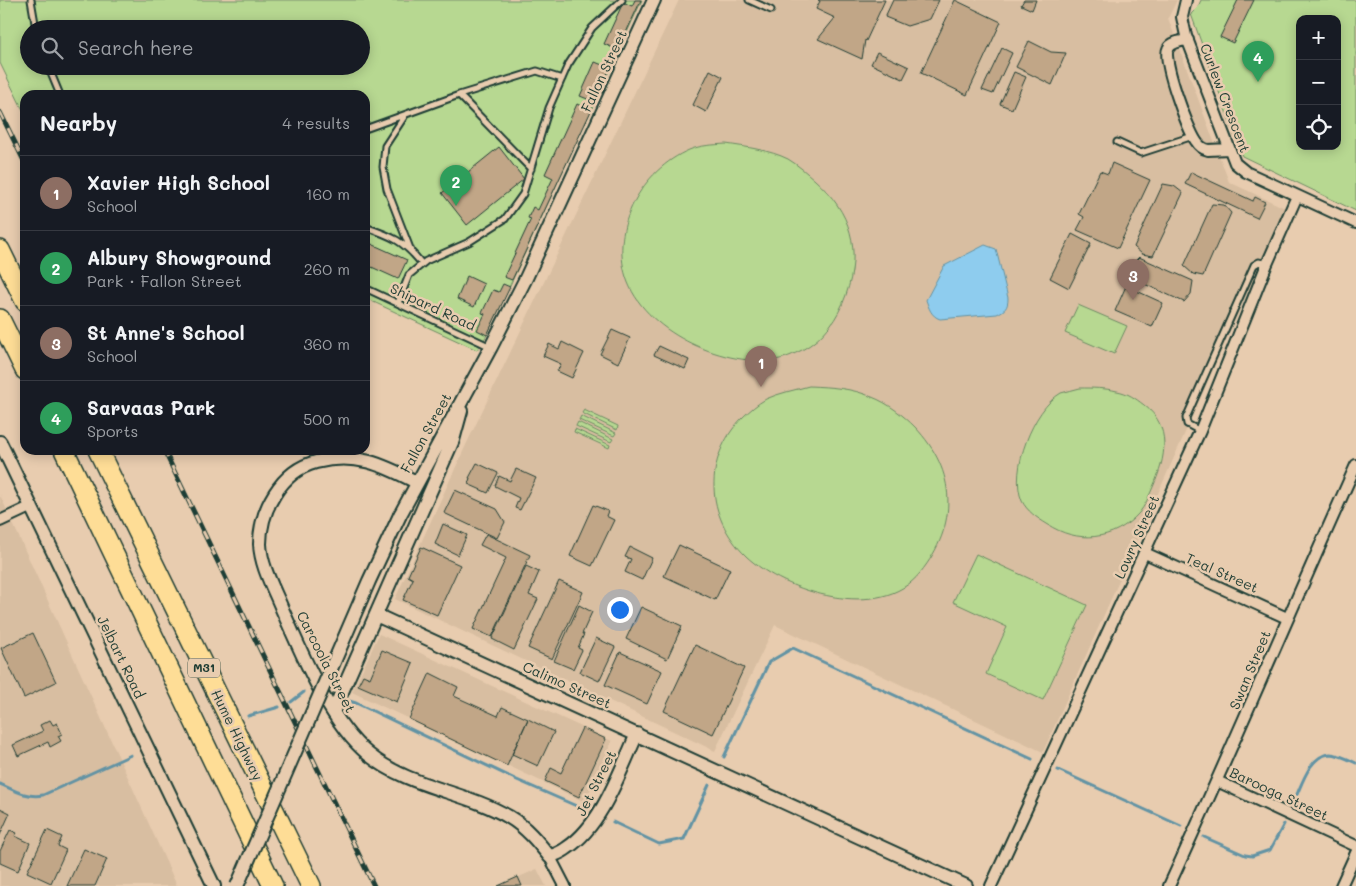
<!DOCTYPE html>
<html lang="en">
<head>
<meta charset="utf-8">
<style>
  body { margin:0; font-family:Mali,sans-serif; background:#242831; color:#f1f3f6 }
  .controls { position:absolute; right:15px; top:15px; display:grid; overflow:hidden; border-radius:10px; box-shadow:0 2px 12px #0003 }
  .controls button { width:45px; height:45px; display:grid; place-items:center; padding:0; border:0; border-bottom:1px solid #363941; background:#171b24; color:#f1f3f6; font:25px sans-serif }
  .you { position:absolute; left:619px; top:609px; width:18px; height:18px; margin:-12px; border:4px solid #fff; border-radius:50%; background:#1a73e8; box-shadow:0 0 0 8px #1a73e833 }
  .badge { display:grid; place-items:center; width:32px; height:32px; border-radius:50%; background:#7c3aed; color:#fff; font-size:16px; font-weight:700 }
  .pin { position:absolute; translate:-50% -41px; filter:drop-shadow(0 1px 2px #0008) }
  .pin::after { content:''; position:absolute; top:26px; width:18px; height:15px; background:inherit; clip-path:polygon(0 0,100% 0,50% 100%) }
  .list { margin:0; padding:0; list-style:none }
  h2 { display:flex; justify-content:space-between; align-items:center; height:65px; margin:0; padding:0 20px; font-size:21px }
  h2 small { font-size:16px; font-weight:400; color:#9ea1a6 }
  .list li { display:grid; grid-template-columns:32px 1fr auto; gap:15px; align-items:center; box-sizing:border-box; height:75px; padding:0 20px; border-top:1px solid #363941 }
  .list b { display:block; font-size:19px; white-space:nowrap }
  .list p { margin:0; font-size:16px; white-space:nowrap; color:#9ea1a6 }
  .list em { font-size:16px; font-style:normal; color:#9ea1a6 }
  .icon { flex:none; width:28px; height:28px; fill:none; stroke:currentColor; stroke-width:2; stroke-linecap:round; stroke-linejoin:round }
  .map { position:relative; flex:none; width:1356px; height:886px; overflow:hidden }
  .search { position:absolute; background:#171b24; box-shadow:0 2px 12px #0003; left:20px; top:20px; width:350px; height:55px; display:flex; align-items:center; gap:12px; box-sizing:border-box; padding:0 18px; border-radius:28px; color:#9ea1a6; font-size:19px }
  .panel { position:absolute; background:#171b24; box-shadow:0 2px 12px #0003; left:20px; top:90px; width:350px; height:365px; border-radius:15px }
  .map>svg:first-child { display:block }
</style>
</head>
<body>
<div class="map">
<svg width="1356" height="886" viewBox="0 0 1356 886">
  <rect width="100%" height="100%" fill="#e8ccaf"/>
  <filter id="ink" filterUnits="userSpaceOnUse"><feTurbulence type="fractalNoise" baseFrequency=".02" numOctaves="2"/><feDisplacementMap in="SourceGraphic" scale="10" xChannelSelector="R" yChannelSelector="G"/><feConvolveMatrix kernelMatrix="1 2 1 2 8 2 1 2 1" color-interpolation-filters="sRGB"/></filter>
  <g filter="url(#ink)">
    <path fill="#d8bea1" d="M679 0H1177L1168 18 1229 182 1285 208 1043 752 775 625 715 751 395 599 466 445Z
      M0 495 177 886H0Z
      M379 634 612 741 585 802 352 692Z
      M537 869 546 886H499Z"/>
    <path fill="#b7d891" stroke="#6b8a62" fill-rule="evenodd" d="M0 0H642L487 335 477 350 365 298V95H25V114L0 63ZM29 29H361V66H29Z
      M1201 0H1356V211L1242 156 1191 14 1198 7ZM1300 19H1337V146H1300Z
      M726 144C746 147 770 150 788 159 798 165 807 173 815 180 851 212 862 249 846 295 838 318 824 338 802 350 794 354 784 359 774 360 721 366 643 331 626 277 610 227 642 170 689 150 701 145 713 145 726 144Z
      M1078 305 1127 326 1114 354 1065 333Z
      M809 386C831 387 852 388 872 397 888 403 903 415 915 427 957 471 959 525 920 573 881 622 785 593 746 556 705 516 703 459 742 418 749 411 757 404 766 399 779 393 795 390 809 386Z
      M1080 388C1092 388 1105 388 1117 391 1128 393 1135 398 1144 405 1172 426 1166 458 1153 487 1149 496 1145 506 1139 513 1114 541 1077 544 1047 524 1037 518 1027 511 1022 501 1009 471 1033 409 1061 393 1067 391 1074 390 1080 388Z
      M584 410 618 426 617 430 582 413Z
      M581 416 616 433 614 436 579 420Z
      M578 422 613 439 611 442 576 426Z
      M575 429 610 445 609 448 574 432Z
      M976 554 1087 605 1043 700 986 674 1007 627 953 602Z"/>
    <path fill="#8eccee" stroke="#6293a4" d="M985 245 996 249 1008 298C1008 308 1005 310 997 314L940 319C931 316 929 308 926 300L944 266Z"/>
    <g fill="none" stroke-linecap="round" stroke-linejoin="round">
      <path stroke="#6293a4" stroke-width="3" d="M349 701 356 703 517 780 581 808
        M291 702 304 692
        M248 716 279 707
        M724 757 769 662 793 648 1032 759
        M1058 770 1181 826
        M0 784C14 790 26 798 43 795L131 755
        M1295 799C1302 784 1310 755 1330 754 1338 754 1348 759 1356 763
        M613 822 659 844 684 839 709 785
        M1204 837 1245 855 1252 856 1270 850 1284 824"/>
    </g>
    <path fill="#c1a687" stroke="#1f3d34" d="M635 0H641L618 50 604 44 621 7 625 3 632 6Z
      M818 0H885L866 41 865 40 862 59 818 39 835 18 816 9 820 1Z
      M893 0H939L930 19 907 26 885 17Z
      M955 0 1001 22 967 95 921 73Z
      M1024 0H1036L1032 10 1021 5Z
      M1238 0H1254L1233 43 1220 37Z
      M1029 41 1051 52 1066 53 1052 85 1016 67Z
      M1002 48 1012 53 993 94 982 90Z
      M877 52 909 67 903 79 871 64Z
      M595 62 610 68 595 102 580 96Z
      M710 70 723 77 706 112 693 105Z
      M1014 72 1026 77 1012 109 1000 104Z
      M577 104 591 111 512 280 504 277 531 219 528 218 533 207 538 210 553 178 545 174Z
      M499 147 524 179 467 225 442 193Z
      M1112 163 1150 180 1118 248 1077 230 1084 217 1079 214 1100 171 1108 174Z
      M1191 172 1253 201 1255 197 1265 202 1257 218 1185 184Z
      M1163 184 1174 186 1183 193 1153 256 1142 254 1134 247Z
      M1212 204 1224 205 1231 213 1203 276 1193 274 1184 266Z
      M1072 234 1091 244 1069 288 1050 278Z
      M365 241 407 260 398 279 365 264Z
      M1139 257 1193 281 1191 294 1184 302 1129 277 1132 264Z
      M467 276 484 284 474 307 457 299Z
      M503 284 510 287 487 335 477 330 485 314 482 313 493 290 499 292Z
      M1126 286 1163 303 1152 327 1115 311Z
      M612 330 630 338 618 363 600 354Z
      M562 342 584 353 572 378 557 371 561 364 543 356 549 344 559 349Z
      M659 346 689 360 685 369 654 355Z
      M477 463 498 473 488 493 468 484 470 478H469Z
      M516 469 536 478 520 510 515 508 519 498 495 486 499 476 510 481Z
      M455 490 497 509 505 522 497 538 444 513Z
      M593 505 608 511 606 516 614 520 592 566 570 556Z
      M443 524 467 535 458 555 435 544Z
      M486 534 530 555 492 637 473 629 506 558 480 545Z
      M679 545 730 569 715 600 664 576Z
      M421 547 460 565 437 615 403 600 413 579 408 576Z
      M630 547 652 558 642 580 625 572 631 559 625 557Z
      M526 566 539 572 529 595 538 599 514 650 492 639Z
      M559 581 583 592 552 659 528 648Z
      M579 605 592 612 582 634H584L578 648 582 650 573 669 554 661Z
      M641 607 682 626 667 659 626 639Z
      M33 633 56 682 24 698 1 648Z
      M596 638 615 647 599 681 580 672Z
      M695 645 744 668 713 734 664 711Z
      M382 650 413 663 397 702 358 685 363 675 370 678Z
      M620 652 662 671 647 704 605 685Z
      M430 673 458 687 454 696 498 716 502 707 528 719 507 766 409 719Z
      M528 719 554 732 538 766 512 754Z
      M50 720 53 725 57 723 62 734 58 736 61 741 50 747 48 742 18 756 13 745 43 731 40 725Z
      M582 728 606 739 579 797 545 781 551 768 561 773Z
      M0 808 10 813 0 835Z
      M10 830 17 833 15 836 30 843 18 871 0 863V851Z
      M47 830 62 837 58 846 66 850 51 883 27 872Z
      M84 849 107 859 95 886H67Z
      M518 877 522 886H498Z"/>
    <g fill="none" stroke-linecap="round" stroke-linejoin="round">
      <defs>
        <path id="service" d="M31 0 36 29
          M749 0 771 10
          M48 66 60 95
          M459 95 531 169
          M404 117 385 146 383 167 387 189 411 251
          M365 129 459 95 537 71 562 79
          M1117 142 1141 153 1193 136
          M365 227C392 236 404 241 422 264
          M365 288 491 347
          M398 303 409 275 426 261 469 242 505 219 523 194 549 108 568 65 592 28 622 0
          M1200 431 1187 424 1186 418 1254 265 1259 262 1267 264"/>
        <path id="minor" d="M1186 0 1182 17 1186 36 1235 163 1246 172 1356 223
          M1188 40C1181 41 1171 42 1168 49 1162 60 1188 130 1196 141 1199 146 1203 149 1208 150L1229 149
          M0 521 32 506
          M1145 553 1287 618
          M1217 781 1356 846
          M550 857 565 886
          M991 886 1200 431 1267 264 1297 196
          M1169 886C1233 747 1293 605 1356 465
          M1341 886 1356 853"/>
        <path id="tertiary" d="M0 442 214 886
          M416 482C382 464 355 452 316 462 281 471 260 510 260 544 261 567 274 589 282 609 302 654 330 723 368 754 409 788 465 791 509 817 526 827 538 842 550 857 556 854 562 852 567 848 602 825 620 771 637 734
          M400 515 491 347 526 278 654 0
          M376 615 966 886
          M333 712 453 440 461 411"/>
        <path id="motorway" d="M0 250 25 301
          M0 319 25 370
          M64 450 273 886
          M98 450 311 886"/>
      </defs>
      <use href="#service" stroke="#1f3d34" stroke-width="9"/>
      <use href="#minor" stroke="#1f3d34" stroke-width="14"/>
      <use href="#tertiary" stroke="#1f3d34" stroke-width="16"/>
      <use href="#motorway" stroke="#1f3d34" stroke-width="22"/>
      <use href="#service" stroke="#e8ccaf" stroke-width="5"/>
      <use href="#minor" stroke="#e8ccaf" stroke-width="10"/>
      <use href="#tertiary" stroke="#e8ccaf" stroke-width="12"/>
      <use href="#motorway" stroke="#fedd96" stroke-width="19"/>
      <defs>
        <path id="rail" d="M0 112 25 163
          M164 450 374 886"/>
      </defs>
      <use href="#rail" stroke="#1f3d34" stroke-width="5"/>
      <use href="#rail" stroke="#e8ccaf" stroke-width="3" stroke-dasharray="9" stroke-linecap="butt"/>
      <defs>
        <path id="tertiary-bridge" d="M237 886 369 581 400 515"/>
      </defs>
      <use href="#tertiary-bridge" stroke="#1f3d34" stroke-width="16" stroke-linecap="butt"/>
      <use href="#tertiary-bridge" stroke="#e8ccaf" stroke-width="12"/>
    </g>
  </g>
  <g text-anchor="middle" stroke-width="5" stroke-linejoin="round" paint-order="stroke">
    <rect fill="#e8ccaf" stroke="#5b6859" stroke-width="1" x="188" y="658.5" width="32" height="19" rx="4"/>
    <g font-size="12" font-weight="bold" fill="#1f3d34">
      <text x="204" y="672">M31</text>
    </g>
    <g font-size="14" fill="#1f3d34" stroke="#e8ccaf">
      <text transform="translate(604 71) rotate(-65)" y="5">Fallon Street</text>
      <text transform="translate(1225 98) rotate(69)" y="5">Curlew Crescent</text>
      <text transform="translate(433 307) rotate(25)" y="5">Shipard Road</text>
      <text transform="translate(426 433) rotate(-61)" y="5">Fallon Street</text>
      <text transform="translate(1137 537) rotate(-66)" y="5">Lowry Street</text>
      <text transform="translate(1222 573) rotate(24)" y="5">Teal Street</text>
      <text transform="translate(121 657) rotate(64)" y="5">Jelbart Road</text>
      <text transform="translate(326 662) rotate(63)" y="5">Carcoola Street</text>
      <text transform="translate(1250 670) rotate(-67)" y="5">Swan Street</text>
      <text transform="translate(567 685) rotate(24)" y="5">Calimo Street</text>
      <text transform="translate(237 735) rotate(64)" y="5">Hume Highway</text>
      <text transform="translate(596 783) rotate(-63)" y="5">Jet Street</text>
      <text transform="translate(1279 794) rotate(25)" y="5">Barooga Street</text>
    </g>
  </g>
</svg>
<div class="controls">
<button>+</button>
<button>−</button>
<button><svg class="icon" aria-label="locate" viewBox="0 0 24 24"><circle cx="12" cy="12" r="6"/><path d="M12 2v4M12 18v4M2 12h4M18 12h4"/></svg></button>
</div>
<div class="you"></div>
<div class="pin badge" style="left:761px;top:387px;background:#8d6e63">1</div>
<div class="pin badge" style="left:456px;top:206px;background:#2e9e5b">2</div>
<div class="pin badge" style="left:1133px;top:300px;background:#8d6e63">3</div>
<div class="pin badge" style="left:1258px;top:82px;background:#2e9e5b">4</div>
<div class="search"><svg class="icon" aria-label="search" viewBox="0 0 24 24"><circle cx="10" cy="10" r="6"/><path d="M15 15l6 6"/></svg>Search here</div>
<section class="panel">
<h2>Nearby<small>4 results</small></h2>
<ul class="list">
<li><span class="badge" style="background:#8d6e63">1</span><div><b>Xavier High School</b><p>School</p></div><em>160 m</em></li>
<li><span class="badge" style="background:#2e9e5b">2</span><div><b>Albury Showground</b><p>Park · Fallon Street</p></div><em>260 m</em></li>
<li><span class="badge" style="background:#8d6e63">3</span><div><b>St Anne's School</b><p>School</p></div><em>360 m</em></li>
<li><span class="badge" style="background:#2e9e5b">4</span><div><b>Sarvaas Park</b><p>Sports</p></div><em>500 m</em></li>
</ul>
</section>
</div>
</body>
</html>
